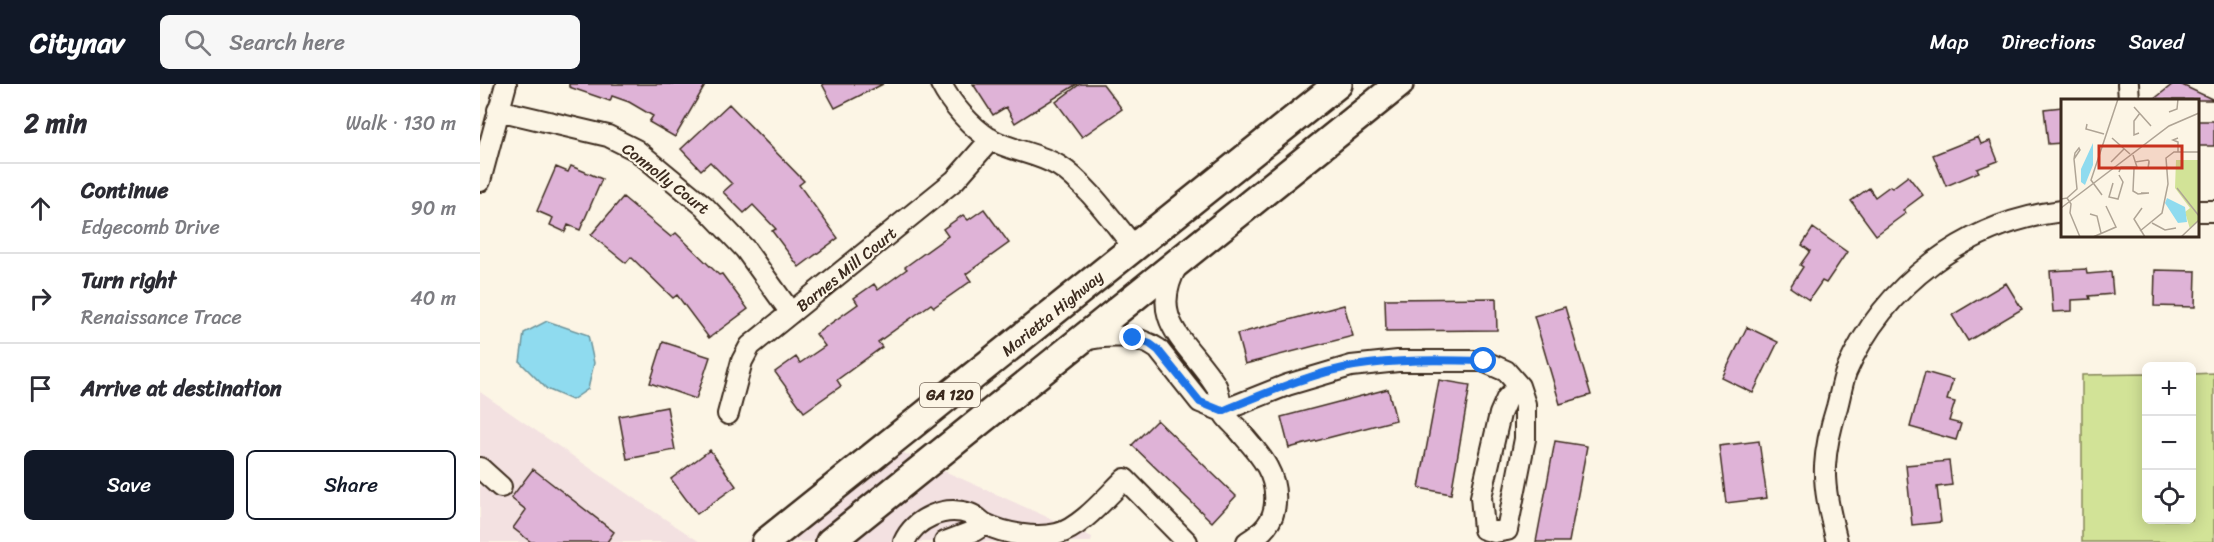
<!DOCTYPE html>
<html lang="en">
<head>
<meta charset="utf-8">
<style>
  body { margin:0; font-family:Sriracha,sans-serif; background:#f7f7f7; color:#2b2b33 }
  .controls { position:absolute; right:18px; bottom:18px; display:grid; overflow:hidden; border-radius:9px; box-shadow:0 3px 15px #0003 }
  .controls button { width:54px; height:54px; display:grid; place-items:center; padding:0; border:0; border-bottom:2px solid #e1e1e2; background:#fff; color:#2b2b33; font:30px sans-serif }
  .stop { position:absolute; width:18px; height:18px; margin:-14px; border:4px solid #1a73e8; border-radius:50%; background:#fff }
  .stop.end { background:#1a73e8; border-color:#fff; box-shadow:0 2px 6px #0008 }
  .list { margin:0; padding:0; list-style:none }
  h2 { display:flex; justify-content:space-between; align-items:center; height:78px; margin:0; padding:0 24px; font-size:26px }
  h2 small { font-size:20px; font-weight:400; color:#7c7c81 }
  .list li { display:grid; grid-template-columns:39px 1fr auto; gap:18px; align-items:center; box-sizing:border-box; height:90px; padding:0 24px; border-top:2px solid #e1e1e2 }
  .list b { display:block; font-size:22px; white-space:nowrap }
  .list p { margin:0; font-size:20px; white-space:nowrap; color:#7c7c81 }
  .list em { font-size:20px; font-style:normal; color:#7c7c81 }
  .actions { display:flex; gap:12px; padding:18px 24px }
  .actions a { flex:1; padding:14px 0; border:2px solid #111827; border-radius:9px; text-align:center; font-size:21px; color:#111827 }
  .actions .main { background:#111827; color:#fff }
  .icon { flex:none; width:33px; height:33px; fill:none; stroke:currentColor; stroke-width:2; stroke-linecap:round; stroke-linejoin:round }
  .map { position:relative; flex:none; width:1734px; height:458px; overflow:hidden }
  header { display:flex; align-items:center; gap:36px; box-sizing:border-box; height:84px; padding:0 30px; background:#111827; color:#fff }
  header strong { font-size:28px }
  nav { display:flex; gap:33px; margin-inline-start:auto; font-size:21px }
  .search { width:420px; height:54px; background:#f7f7f7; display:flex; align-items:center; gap:15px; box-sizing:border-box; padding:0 21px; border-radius:9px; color:#7c7c81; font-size:22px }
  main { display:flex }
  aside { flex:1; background:#fff }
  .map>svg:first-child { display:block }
</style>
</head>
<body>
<header>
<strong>Citynav</strong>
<div class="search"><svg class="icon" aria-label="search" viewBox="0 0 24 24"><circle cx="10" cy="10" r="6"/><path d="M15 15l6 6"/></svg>Search here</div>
<nav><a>Map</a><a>Directions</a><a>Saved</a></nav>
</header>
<main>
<aside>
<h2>2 min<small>Walk · 130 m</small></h2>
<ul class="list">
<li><svg class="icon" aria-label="ahead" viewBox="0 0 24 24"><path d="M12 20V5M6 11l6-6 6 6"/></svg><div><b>Continue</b><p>Edgecomb Drive</p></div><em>90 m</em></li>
<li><svg class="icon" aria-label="right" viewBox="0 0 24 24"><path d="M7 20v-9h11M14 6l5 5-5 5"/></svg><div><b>Turn right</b><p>Renaissance Trace</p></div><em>40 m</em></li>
<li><svg class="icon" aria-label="arrive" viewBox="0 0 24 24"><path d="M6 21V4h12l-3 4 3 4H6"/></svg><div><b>Arrive at destination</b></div></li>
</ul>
<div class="actions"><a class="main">Save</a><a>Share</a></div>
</aside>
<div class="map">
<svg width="1734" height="458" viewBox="0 0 1734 458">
  <rect width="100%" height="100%" fill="#fcf5e5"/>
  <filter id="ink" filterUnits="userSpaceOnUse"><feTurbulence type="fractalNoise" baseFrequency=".0167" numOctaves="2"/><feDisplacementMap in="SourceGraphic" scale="12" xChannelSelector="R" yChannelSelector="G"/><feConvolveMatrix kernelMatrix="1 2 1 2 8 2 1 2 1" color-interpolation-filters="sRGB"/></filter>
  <g filter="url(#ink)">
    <path fill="#f3e1e1" d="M0 308 149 411 220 458H0Z
      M399 358 612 453 611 458H266Z"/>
    <path fill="#d2e397" stroke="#86865a" stroke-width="1.5" d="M1734 289V458H1602V291L1666 290V436H1712V290Z"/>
    <path fill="#8fdbef" stroke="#6d949b" stroke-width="1.5" d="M67 237 108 251 114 279 108 305 92 316 67 305 40 278 44 249Z"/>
    <path fill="#dfb3d7" stroke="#3b2a1e" stroke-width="1.5" d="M89 0H226L195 53 169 38 173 32 149 18 132 12 130 17 89 3Z
      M342 0H403L355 24Z
      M493 0H597L535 39 526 23 513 31Z
      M600 0H623L642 25 602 53 576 18Z
      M1693 0H1700L1734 16H1673Z
      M249 20 324 97 319 101 358 154 319 183 292 147 296 145 273 121 264 129 243 108 252 100 230 78 221 86 201 65Z
      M1582 23V59L1568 60 1564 25Z
      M1718 37H1734V62H1718Z
      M1498 53 1501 60 1510 57 1518 77 1497 85 1499 88 1466 102 1453 71Z
      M91 82 122 95 100 146 88 141 85 148 70 141 73 134 57 127 76 83 88 88Z
      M1428 92 1443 111 1423 126 1426 129 1396 151 1371 117 1389 104 1395 113 1410 102 1412 104Z
      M143 113 191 153 196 149 239 191 242 190 268 225 229 254 197 211 193 214 151 173 146 179 111 151Z
      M504 125 529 159 486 190 491 197 454 223 451 220 398 258 402 263 357 296 361 302 324 328 295 288 316 273 320 279 345 262 336 250 378 220 374 214 394 200 398 206 427 185 425 183 468 152 463 145 483 131 488 136Z
      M1333 144 1367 168 1346 199 1342 197 1329 216 1310 203 1323 183 1320 181 1330 167 1322 161Z
      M1606 185 1607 190 1631 188 1633 210 1609 212 1610 215 1592 216V227L1573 228 1570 187Z
      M1675 186 1716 187 1715 223 1674 222Z
      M1526 199 1542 225 1488 257 1472 231Z
      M1016 214 1017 246 906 247 905 215Z
      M864 221 873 252 765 280 757 250Z
      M1085 223 1111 311 1080 320 1054 232Z
      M1267 243 1298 258 1273 309 1242 294Z
      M183 258 230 273 216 315 170 299Z
      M1445 288 1473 296 1467 316 1475 318 1469 337 1481 340 1476 356 1430 343Z
      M959 296 990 301 971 410 939 404Z
      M908 305 916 336 809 364 801 333Z
      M187 323 195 366 147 375 139 332Z
      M677 336 756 412 732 438 652 361Z
      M1075 357 1107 362 1089 458H1056Z
      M1279 357 1287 414 1246 419 1239 362Z
      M230 366 256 402 217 430 191 395Z
      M1469 377 1472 401 1457 403 1461 438 1432 441 1426 381Z
      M53 385 134 448 127 458H51L33 444 46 426 31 414Z"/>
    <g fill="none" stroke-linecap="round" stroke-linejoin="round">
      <defs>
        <path id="minor" d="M461 0C471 20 491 43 510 55 531 67 558 69 579 82 605 98 634 139 654 163
          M1648 0 1649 16
          M18 26 128 52 156 66 224 122 265 165 311 229
          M0 97 26 0
          M1718 127H1734
          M698 180C666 236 707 257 735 300 740 307 739 318 742 326 745 333 752 339 757 344 776 367 798 387 795 419 794 438 782 449 767 458
          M602 256C628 251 655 249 678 265L720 318 742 327
          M742 327 807 301 871 282 918 277H1003L1026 287 1039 302 1045 320V355L1027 446 1015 448 1004 445 1001 413 1020 330 1027 314 1039 302
          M248 330 262 277 270 262 475 96 511 55
          M0 384 21 403
          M424 458C435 434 465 421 490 430 496 432 500 437 505 440 525 450 556 455 577 450 601 444 627 412 645 395L707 458
          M465 458 494 447 505 440
          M1357 458C1351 433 1344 408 1345 382 1346 362 1351 342 1357 323 1360 312 1362 299 1366 288 1404 200 1488 138 1582 127"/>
        <path id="highway" d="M286 458 858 0
          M350 458 919 0"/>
      </defs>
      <use href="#minor" stroke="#3b2a1e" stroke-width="24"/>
      <use href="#highway" stroke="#3b2a1e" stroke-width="32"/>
      <use href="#minor" stroke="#fcf5e5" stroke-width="20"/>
      <use href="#highway" stroke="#fcf5e5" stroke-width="27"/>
    </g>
  </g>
  <g fill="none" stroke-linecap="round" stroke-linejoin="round" filter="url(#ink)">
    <path stroke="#1a73e8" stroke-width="8" d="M653 254 670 260 678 266 720 318 742 327C782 311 831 289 874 282 917 275 960 276 1004 277"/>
  </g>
  <g text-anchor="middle" stroke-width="4.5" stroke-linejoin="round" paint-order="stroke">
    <rect fill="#fcf5e5" stroke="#75675a" stroke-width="1.5" x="440" y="299" width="60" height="24" rx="4.5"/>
    <g font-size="15" font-weight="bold" fill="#3b2a1e">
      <text x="470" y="316">GA 120</text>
    </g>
    <g font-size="16" fill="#3b2a1e" stroke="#fcf5e5">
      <text transform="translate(186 94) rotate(38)" y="6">Connolly Court</text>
      <text transform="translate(366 185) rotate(-39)" y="6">Barnes Mill Court</text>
      <text transform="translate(572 229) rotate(-39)" y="6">Marietta Highway</text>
    </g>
  </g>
  <g transform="translate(1581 15)">
    <rect width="138" height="138" fill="#fcf5e5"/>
    <path d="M115 61H138V122L129 130 124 113 129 109 114 89Z" fill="#d2e397"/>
    <path d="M32 44V66L24 86 20 83V70ZM106 99 124 108 126 123 117 124 104 104Z" fill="#8fdbef"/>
    <path fill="none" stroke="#afa495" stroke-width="1.5" d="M73 8 90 27M108 13 116 10 117 0M26 25 25 30 43 35M78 34 73 36V22L79 14M51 39 69 55M117 39 112 41 117 43V53M18 49 19 51 13 60 14 54ZM50 63 63 50M74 63 87 61 88 62V64L87 69 88 62M73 70 72 92 77 95 88 94H80M58 73 60 68H76L72 56M52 84 48 98 57 100 62 83 58 76M116 89 138 117M41 96 30 81 57 0M6 99 16 90 13 60M0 100 6 99 10 105 9 114 19 138M0 109 108 27 138 14M81 109 73 120 84 138M29 115 36 117 40 134M91 124 104 131 115 129M79 132 101 114 107 85 105 59 113 53H138M32 138 55 128 45 107M120 138 138 121"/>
    <path fill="#c8321e" fill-opacity="0.15" stroke="#c8321e" stroke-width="3" d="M38 47H121V69H38Z"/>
    <rect width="138" height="138" fill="none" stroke="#3b2a1e" stroke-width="3"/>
  </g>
</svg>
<div class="controls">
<button>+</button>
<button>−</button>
<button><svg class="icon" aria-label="locate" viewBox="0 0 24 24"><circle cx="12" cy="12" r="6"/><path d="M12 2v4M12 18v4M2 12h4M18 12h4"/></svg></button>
</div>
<div class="stop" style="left:1004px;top:277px"></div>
<div class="stop end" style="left:653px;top:254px"></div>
</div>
</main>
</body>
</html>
